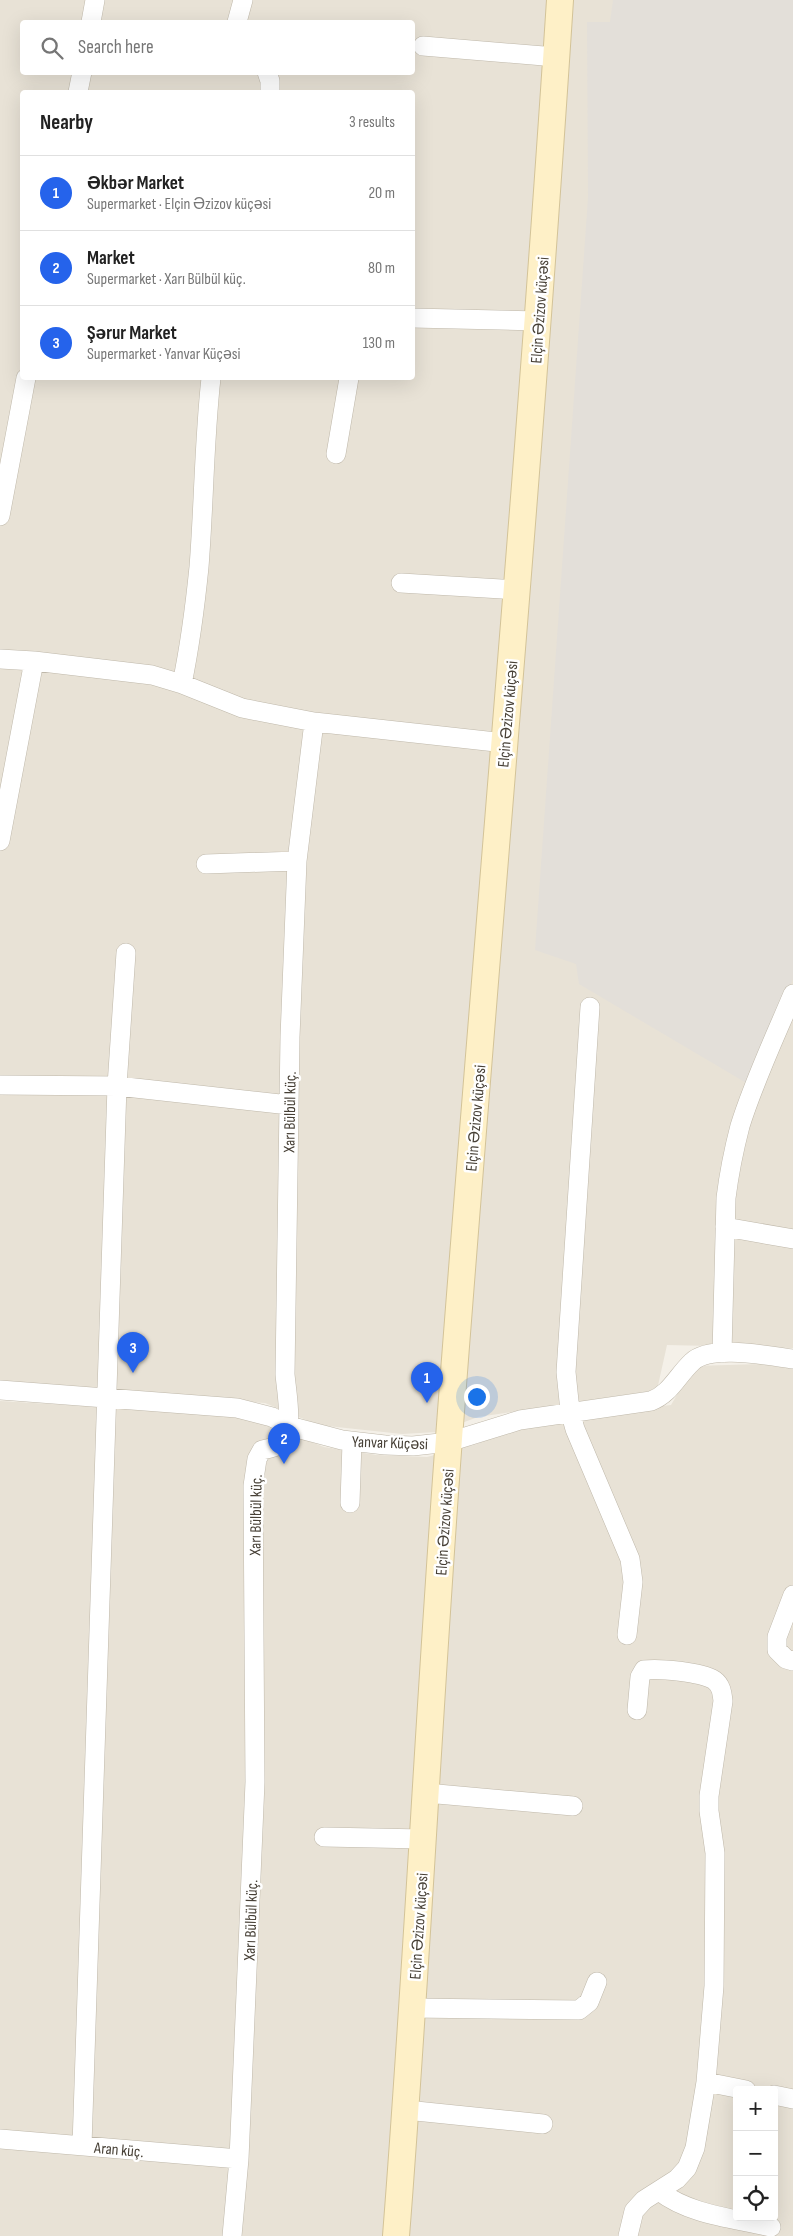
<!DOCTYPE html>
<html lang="en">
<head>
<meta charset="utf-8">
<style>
  body { margin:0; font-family:"Sofia Sans Condensed",sans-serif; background:#f6f6f6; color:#222 }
  .controls { position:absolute; right:15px; bottom:15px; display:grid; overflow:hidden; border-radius:5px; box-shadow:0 5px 20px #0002 }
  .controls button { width:45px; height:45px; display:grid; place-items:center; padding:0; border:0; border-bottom:1px solid #e0e0e0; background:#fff; color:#222; font:25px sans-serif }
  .you { position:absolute; left:476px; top:1396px; width:18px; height:18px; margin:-12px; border:4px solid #fff; border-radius:50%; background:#1a73e8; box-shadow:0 0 0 8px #1a73e833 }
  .badge { display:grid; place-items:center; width:32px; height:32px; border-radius:50%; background:#2563eb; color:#fff; font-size:16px; font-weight:700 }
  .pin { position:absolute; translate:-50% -41px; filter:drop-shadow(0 1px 2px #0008) }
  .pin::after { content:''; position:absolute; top:26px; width:18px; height:15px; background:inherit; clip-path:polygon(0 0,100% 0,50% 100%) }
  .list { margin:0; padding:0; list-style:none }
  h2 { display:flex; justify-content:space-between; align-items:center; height:65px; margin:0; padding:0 20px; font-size:21px }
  h2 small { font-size:16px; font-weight:400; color:#767676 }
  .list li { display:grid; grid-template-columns:32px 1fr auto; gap:15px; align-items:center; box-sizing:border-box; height:75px; padding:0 20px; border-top:1px solid #e0e0e0 }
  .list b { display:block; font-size:19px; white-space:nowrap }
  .list p { margin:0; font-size:16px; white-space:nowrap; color:#767676 }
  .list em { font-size:16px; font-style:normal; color:#767676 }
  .icon { flex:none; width:28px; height:28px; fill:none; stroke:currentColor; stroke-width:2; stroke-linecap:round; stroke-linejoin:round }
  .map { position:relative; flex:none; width:793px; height:2236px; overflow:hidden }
  .search { position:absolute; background:#fff; box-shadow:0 5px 20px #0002; left:20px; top:20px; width:395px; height:55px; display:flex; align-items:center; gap:12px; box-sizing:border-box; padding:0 18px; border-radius:5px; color:#767676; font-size:19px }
  .panel { position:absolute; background:#fff; box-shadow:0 5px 20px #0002; left:20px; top:90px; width:395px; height:290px; border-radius:5px }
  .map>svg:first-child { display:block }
</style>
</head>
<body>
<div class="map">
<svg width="793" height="2236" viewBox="0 0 793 2236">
  <rect width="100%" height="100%" fill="#f4f0e8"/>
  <path fill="#e8e2d6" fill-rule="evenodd" d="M0 0H793V1348L667 1345 657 1390 478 1417 437 1432 402 1434 318 1425 265 1403 0 1382ZM22 22H412V72H22ZM22 92H412V378H22Z
    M761 1364 793 1369V2236H0V1401L201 1413 256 1420 324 1447 377 1455 427 1457 477 1444 509 1429 612 1412 671 1405 694 1366ZM737 2090H774V2217H737Z"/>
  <path fill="#e3dfd9" d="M613 0H793V979L748 1084 579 984 576 964 535 950 588 198 587 22H610Z"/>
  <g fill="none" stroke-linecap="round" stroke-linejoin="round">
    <defs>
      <path id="street" d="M91 22 95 0
        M237 22 243 0
        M423 46 556 57
        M267 72 270 81V92
        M78 92 82 72
        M412 318 538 321
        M336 454 349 378
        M0 516 26 378
        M401 583 518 590
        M0 659 34 661 152 675 182 684 242 708 314 722 505 743
        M182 684C190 645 195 607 199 567 204 504 204 441 211 378
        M0 841 34 661
        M206 864 297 861
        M590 1007 566 1372 570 1411 575 1429 630 1559 633 1582 627 1635
        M0 1085 117 1086 289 1105
        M725 1227 793 1239
        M722 1353 726 1198C729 1174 734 1149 740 1126 754 1081 775 1037 793 994
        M0 1390 237 1408 272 1417 289 1426 342 1440 385 1445 413 1446 449 1442 520 1420 651 1401C670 1394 677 1376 692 1362 710 1344 769 1356 793 1359
        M350 1503 352 1442
        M793 1595 777 1637V1650L786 1659 793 1661
        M426 1793 573 1806
        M324 1837 423 1839
        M412 2008 579 2010 589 2002 597 1982
        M706 2082 746 2090
        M774 2095 793 2099
        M406 2110 543 2124
        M0 2139 239 2159
        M82 2146 117 1086 126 953
        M659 2191C690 2215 733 2218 771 2227
        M232 2236 239 2159 255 1782 253 1486 257 1459 262 1450C267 1449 276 1447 281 1444 295 1434 286 1389 285 1374L290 1037 297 861 314 722
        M628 2236 634 2211 644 2200 677 2179 687 2168 695 2148 706 2082 714 1986 715 1853 709 1811V1796L723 1701C722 1692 721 1685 714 1680 701 1672 659 1668 644 1670L640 1677 637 1710"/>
      <path id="secondary" d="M396 2236C417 1970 429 1704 449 1438 485 958 529 480 560 0"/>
    </defs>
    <use href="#street" stroke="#bfb8aa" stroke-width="20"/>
    <use href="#secondary" stroke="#d3c398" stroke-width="28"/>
    <use href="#street" stroke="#fff" stroke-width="19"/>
    <use href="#secondary" stroke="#fef0c7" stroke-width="26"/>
  </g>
  <g text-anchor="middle" stroke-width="5" stroke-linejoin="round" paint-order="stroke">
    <g font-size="16" fill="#474036" stroke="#fff">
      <text transform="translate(539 310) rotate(-86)" y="6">Elçin Əzizov küçəsi</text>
      <text transform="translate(507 714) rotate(-85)" y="6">Elçin Əzizov küçəsi</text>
      <text transform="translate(289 1112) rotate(-89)" y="6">Xarı Bülbül küç.</text>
      <text transform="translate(475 1118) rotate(-85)" y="6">Elçin Əzizov küçəsi</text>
      <text transform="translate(390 1442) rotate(2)" y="6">Yanvar Küçəsi</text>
      <text transform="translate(255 1515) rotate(-89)" y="6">Xarı Bülbül küç.</text>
      <text transform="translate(444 1522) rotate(-86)" y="6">Elçin Əzizov küçəsi</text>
      <text transform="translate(250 1920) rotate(-88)" y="6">Xarı Bülbül küç.</text>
      <text transform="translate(418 1926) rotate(-86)" y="6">Elçin Əzizov küçəsi</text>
      <text transform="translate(119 2149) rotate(5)" y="6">Aran küç.</text>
    </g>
  </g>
</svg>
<div class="controls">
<button>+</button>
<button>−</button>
<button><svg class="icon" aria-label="locate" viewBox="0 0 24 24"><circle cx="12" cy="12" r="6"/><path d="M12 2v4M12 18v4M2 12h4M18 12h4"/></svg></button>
</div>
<div class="you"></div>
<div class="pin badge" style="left:427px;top:1403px">1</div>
<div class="pin badge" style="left:284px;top:1464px">2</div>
<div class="pin badge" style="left:133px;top:1373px">3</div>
<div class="search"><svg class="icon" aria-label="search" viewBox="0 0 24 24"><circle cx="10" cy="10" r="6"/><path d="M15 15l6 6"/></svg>Search here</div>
<section class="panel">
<h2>Nearby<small>3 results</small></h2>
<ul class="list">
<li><span class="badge">1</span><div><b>Əkbər Market</b><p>Supermarket · Elçin Əzizov küçəsi</p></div><em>20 m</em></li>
<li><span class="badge">2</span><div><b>Market</b><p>Supermarket · Xarı Bülbül küç.</p></div><em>80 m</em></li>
<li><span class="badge">3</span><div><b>Şərur Market</b><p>Supermarket · Yanvar Küçəsi</p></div><em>130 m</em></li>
</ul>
</section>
</div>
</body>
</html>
